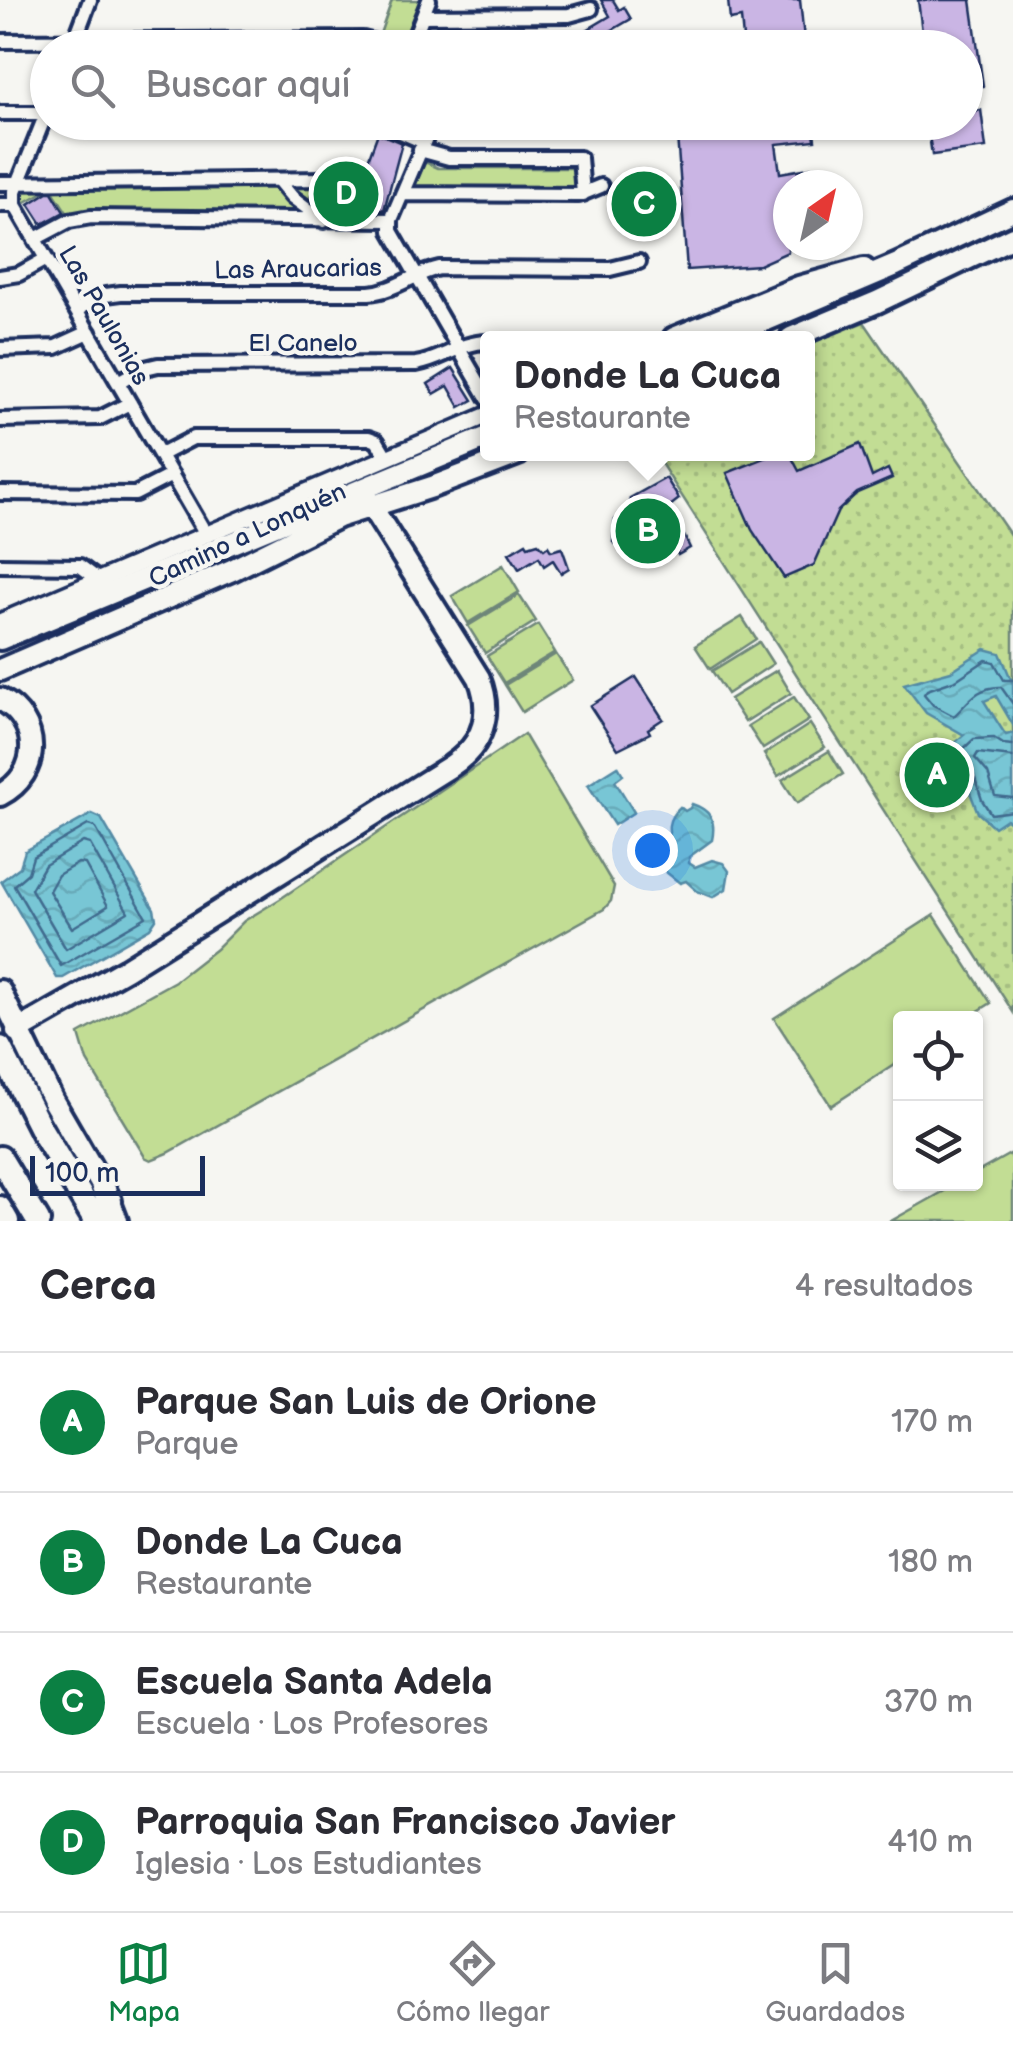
<!DOCTYPE html>
<html lang="es">
<head>
<meta charset="utf-8">
<style>
  body { margin:0; font-family:"Balsamiq Sans",sans-serif; background:#f7f7f7; color:#2b2b33 }
  .controls { position:absolute; right:30px; bottom:30px; display:grid; overflow:hidden; border-radius:10px; box-shadow:0 2px 8px #0004 }
  .controls button { width:90px; height:90px; display:grid; place-items:center; padding:0; border:0; border-bottom:2px solid #e1e1e2; background:#fff; color:#2b2b33; font:50px sans-serif }
  .compass { position:absolute; left:773px; top:170px; width:90px; height:90px; border-radius:50%; background:#fff; box-shadow:0 2px 8px #0004; rotate:34deg }
  .scale { position:absolute; left:30px; bottom:25px; width:175px; box-sizing:border-box; padding-left:10px; border:5px solid #1b2f5e; border-top:0; font-size:28px; line-height:35px; white-space:nowrap; color:#1b2f5e; -webkit-text-stroke:8px #f6f6f2; paint-order:stroke }
  .you { position:absolute; left:652px; top:850px; width:35px; height:35px; margin:-25px; border:8px solid #fff; border-radius:50%; background:#1a73e8; box-shadow:0 0 0 15px #1a73e833 }
  .badge { display:grid; place-items:center; width:65px; height:65px; border-radius:50%; background:#0b8043; color:#fff; font-size:32px; font-weight:700 }
  .pin { position:absolute; translate:-50% -50%; border:5px solid #fff; box-shadow:0 2px 10px #0006 }
  .popup { position:absolute; left:480px; top:331px; width:335px; height:130px; box-sizing:border-box; display:grid; place-content:center; border-radius:10px; background:#fff; filter:drop-shadow(0 2px 8px #0005); font-size:32px; white-space:nowrap; color:#7c7c81 }
  .popup b { font-size:38px; color:#2b2b33 }
  .popup::after { content:''; position:absolute; left:50%; top:100%; margin-left:-20px; border:20px solid transparent; border-top-color:#fff }
  .list { margin:0; padding:0; list-style:none }
  h2 { display:flex; justify-content:space-between; align-items:center; height:130px; margin:0; padding:0 40px; font-size:42px }
  h2 small { font-size:32px; font-weight:400; color:#7c7c81 }
  .list li { display:grid; grid-template-columns:65px 1fr auto; gap:30px; align-items:center; box-sizing:border-box; height:140px; padding:0 40px; border-top:2px solid #e1e1e2 }
  .list b { display:block; font-size:38px; white-space:nowrap }
  .list p { margin:0; font-size:32px; white-space:nowrap; color:#7c7c81 }
  .list em { font-size:32px; font-style:normal; color:#7c7c81 }
  .icon { flex:none; width:55px; height:55px; fill:none; stroke:currentColor; stroke-width:2; stroke-linecap:round; stroke-linejoin:round }
  .map { position:relative; flex:none; width:1013px; height:1221px; overflow:hidden }
  .search { position:absolute; background:#fff; box-shadow:0 2px 8px #0004; left:30px; right:30px; top:30px; height:110px; display:flex; align-items:center; gap:25px; box-sizing:border-box; padding:0 35px; border-radius:55px; color:#7c7c81; font-size:38px }
  .sheet { height:690px; background:#fff }
  nav { display:flex; justify-content:space-around; align-items:center; box-sizing:border-box; height:140px; border-top:2px solid #e1e1e2; background:#fff; font-size:28px; color:#7c7c81 }
  nav a { display:grid; justify-items:center; gap:5px }
  nav .on { color:#0b8043 }
  .map>svg:first-child { display:block }
</style>
</head>
<body>
<div class="map">
<svg width="1013" height="1221" viewBox="0 0 1013 1221">
  <defs>
    <pattern id="park-dots" width="8" height="8" patternUnits="userSpaceOnUse" patternTransform="scale(2.5)"><rect width="8" height="8" fill="#c2dd94"/><path d="M2 2h.1M6 6h.1" fill="none" stroke="#a6be82" stroke-width="1.8" stroke-linecap="round"/></pattern>
    <pattern id="water-waves" width="16" height="10" patternUnits="userSpaceOnUse" patternTransform="scale(2.5)"><rect width="16" height="10" fill="#78c6d5"/><path d="M0 5q4-4 8 0t8 0" fill="none" stroke="#67aab9"/></pattern>
  </defs>
  <rect width="100%" height="100%" fill="#f6f6f2"/>
  <filter id="ink" filterUnits="userSpaceOnUse"><feTurbulence type="fractalNoise" baseFrequency=".01" numOctaves="2"/><feDisplacementMap in="SourceGraphic" scale="20" xChannelSelector="R" yChannelSelector="G"/><feConvolveMatrix kernelMatrix="1 2 1 2 8 2 1 2 1" color-interpolation-filters="sRGB"/></filter>
  <g filter="url(#ink)">
    <path fill="#c2dd94" stroke="#6e8679" stroke-width="2.5" d="M392 0H431L415 47 375 48Z
      M425 162 438 168H575V192L414 188Z
      M316 184 307 204 310 213 81 216 68 214 51 188 22 204V188Z
      M503 565 519 592 468 623 452 596Z
      M519 595 536 621 485 653 468 626Z
      M742 617 756 639 710 669 695 646Z
      M538 625 555 652 504 683 487 656Z
      M759 642 773 664 727 694 712 671Z
      M556 654 573 680 522 712 505 685Z
      M777 670 791 693 745 722 730 699Z
      M794 697 809 720 763 749 748 726Z
      M810 724 825 747 778 776 764 754Z
      M524 734 614 886 611 901 604 909 168 1153 151 1160 145 1157 87 1061 79 1034 175 981 216 949 244 921 280 899Z
      M829 751 843 774 797 803 782 780Z
      M934 915 991 1003 967 1018H900V1061L831 1106 774 1018Z
      M1010 1154 1013 1160V1221H891L957 1184H976V1173Z"/>
    <path fill="url(#park-dots)" stroke="#6e8679" stroke-width="2.5" d="M864 322 1013 539V1012L655 454H808V344Z"/>
    <path fill="url(#water-waves)" stroke="#538aa5" stroke-width="2.5" d="M985 649 1000 653 1013 684V725L996 696 984 701 1003 731 1006 735 1013 733V824L1006 819 994 827 978 813 966 782 947 788 931 762 964 735 926 713 904 684 951 671Z
      M618 766 623 775 615 781 634 812 614 825 588 785Z
      M692 804C711 810 716 821 712 840L689 857V863L695 867 712 860 723 863 729 871 726 889 713 897 697 891 686 881 680 883 666 872 665 865 674 854C670 835 662 823 680 807L685 811 690 808Z
      M92 814 101 818 154 909 156 919 150 928 63 978H57L1 881 20 867 25 851Z"/>
    <g fill="none" stroke-linecap="round" stroke-linejoin="round">
      <path stroke="#406b8e" stroke-width="2.5" d="M1013 680H1004L994 662 986 660 956 680 927 690 924 694 933 705 954 716C968 703 977 686 1001 687L1013 704
        M1013 745 1003 744 994 738 974 739 945 766 951 774 965 772 974 775 982 800 991 814 1013 811
        M1013 757 978 753 975 758 988 773 995 796 1013 798
        M88 825 95 827 146 917 61 966 14 885 28 873 33 857Z
        M83 842 90 844 128 912 66 949 31 889 45 865Z
        M78 863 85 864 108 906 72 928 49 891 58 875Z"/>
    </g>
    <path fill="#cab5e4" stroke="#1b2f5e" stroke-width="2.5" d="M601 0H613L619 10 624 7 631 19 602 36 609 48H581L575 37 610 16Z
      M728 0H800L805 48H744L741 18 730 20Z
      M918 0H971L983 86 966 88V48H924Z
      M981 110 986 148 932 155 927 122H966V112Z
      M676 122H813L815 140 776 144 780 173 815 167 817 185H788V252L759 265 687 270Z
      M378 133 402 143 384 210 328 209 318 202 323 189 334 183 331 171 334 164 362 176Z
      M48 192H52L64 212 42 224 29 204Z
      M453 368 473 400 460 407 448 386 434 394 428 384Z
      M860 444 872 477 888 469 892 478 857 493 838 511 814 565 784 578 752 530 727 473 775 454H790L799 471Z
      M666 478 679 499 670 506 690 548 678 555 674 545 648 565 613 542 615 520 628 511 630 498Z
      M526 543 528 546 538 543 544 549 548 546 551 551 562 548 569 568 561 573 553 560 544 566 539 557 519 569 509 553Z
      M636 677 663 719 648 729 650 733 618 749 590 706Z"/>
    <g fill="none" stroke-linecap="round" stroke-linejoin="round">
      <defs>
        <path id="minor" d="M423 16 569 15 591 9
          M0 41 363 39 399 48
          M73 45 90 0
          M410 48 429 0
          M48 109 15 191V205L207 536
          M0 113H48
          M377 122 424 142
          M426 122V138L391 220V231L488 399
          M420 150 449 158H580L583 194
          M278 180 292 197 324 221
          M0 183 325 179
          M402 194 579 195 601 186
          M0 205H15
          M35 239 69 221 91 217 391 220
          M0 277 19 274 46 259
          M76 310 106 295 121 293H369C395 291 414 273 439 268L610 269 639 262
          M0 349 56 347 89 332
          M118 382 141 369 158 365 416 364C442 360 460 342 488 342
          M0 420 100 418 130 403
          M160 455 193 438H369L377 441 387 458
          M0 493 135 494 172 475
          M0 565 80 566 99 580"/>
        <path id="tertiary" d="M0 622 488 415"/>
        <path id="primary" d="M674 338 799 287 864 269
          M724 338 896 265 1013 210
          M791 338 877 302 1013 237
          M0 639 488 437
          M0 670 232 570 338 517 432 487 518 454
          M0 699C41 720 42 774 0 795
          M0 991 53 1101 111 1201
          M17 1031 126 969 451 766C483 745 493 714 479 678L361 490
          M0 1207 8 1221"/>
        <path id="motorway" d="M0 1048 42 1131 96 1221
          M0 1158 38 1221
          M103 1187 116 1221"/>
      </defs>
      <use href="#minor" stroke="#1b2f5e" stroke-width="20"/>
      <use href="#tertiary" stroke="#1b2f5e" stroke-width="22"/>
      <use href="#primary" stroke="#1b2f5e" stroke-width="28"/>
      <use href="#motorway" stroke="#1b2f5e" stroke-width="30"/>
      <use href="#minor" stroke="#f6f6f2" stroke-width="12"/>
      <use href="#tertiary" stroke="#f6f6f2" stroke-width="15"/>
      <use href="#primary" stroke="#f6f6f2" stroke-width="20"/>
      <use href="#motorway" stroke="#f6f6f2" stroke-width="22"/>
    </g>
  </g>
  <g text-anchor="middle" stroke-width="9" stroke-linejoin="round" paint-order="stroke">
    <g font-size="25" fill="#1b2f5e" stroke="#f6f6f2">
      <text transform="translate(298 268) rotate(-1)" y="9">Las Araucarias</text>
      <text transform="translate(105 315) rotate(60)" y="9">Las Paulonias</text>
      <text x="303" y="351">El Canelo</text>
      <text transform="translate(247 534) rotate(-25)" y="9">Camino a Lonquén</text>
    </g>
  </g>
</svg>
<div class="controls">
<button><svg class="icon" aria-label="locate" viewBox="0 0 24 24"><circle cx="12" cy="12" r="6"/><path d="M12 2v4M12 18v4M2 12h4M18 12h4"/></svg></button>
<button><svg class="icon" aria-label="layers" viewBox="0 0 24 24"><path d="M12 4l9 5-9 5-9-5zM3 14l9 5 9-5"/></svg></button>
</div>
<svg class="compass" viewBox="-18 -18 36 36"><path d="M0-13l5 13h-10z" fill="#e53935"/><path d="M0 13l5-13h-10z" fill="#7c7c81"/></svg>
<div class="scale">100 m</div>
<div class="you"></div>
<div class="pin badge" style="left:937px;top:775px">A</div>
<div class="pin badge" style="left:648px;top:531px">B</div>
<div class="popup"><b>Donde La Cuca</b>Restaurante</div>
<div class="pin badge" style="left:644px;top:204px">C</div>
<div class="pin badge" style="left:346px;top:194px">D</div>
<div class="search"><svg class="icon" aria-label="search" viewBox="0 0 24 24"><circle cx="10" cy="10" r="6"/><path d="M15 15l6 6"/></svg>Buscar aquí</div>
</div>
<section class="sheet">
<h2>Cerca<small>4 resultados</small></h2>
<ul class="list">
<li><span class="badge">A</span><div><b>Parque San Luis de Orione</b><p>Parque</p></div><em>170 m</em></li>
<li><span class="badge">B</span><div><b>Donde La Cuca</b><p>Restaurante</p></div><em>180 m</em></li>
<li><span class="badge">C</span><div><b>Escuela Santa Adela</b><p>Escuela · Los Profesores</p></div><em>370 m</em></li>
<li><span class="badge">D</span><div><b>Parroquia San Francisco Javier</b><p>Iglesia · Los Estudiantes</p></div><em>410 m</em></li>
</ul>
</section>
<nav>
<a class="on"><svg class="icon" aria-label="map" viewBox="0 0 24 24"><path d="M3 6l6-2 6 2 6-2v14l-6 2-6-2-6 2zM9 4v14M15 6v14"/></svg>Mapa</a>
<a><svg class="icon" aria-label="directions" viewBox="0 0 24 24"><path d="M12 3l9 9-9 9-9-9zM9 14v-3h6M13 9l2 2-2 2"/></svg>Cómo llegar</a>
<a><svg class="icon" aria-label="saved" viewBox="0 0 24 24"><path d="M7 4h10v16l-5-4-5 4z"/></svg>Guardados</a>
</nav>
</body>
</html>
